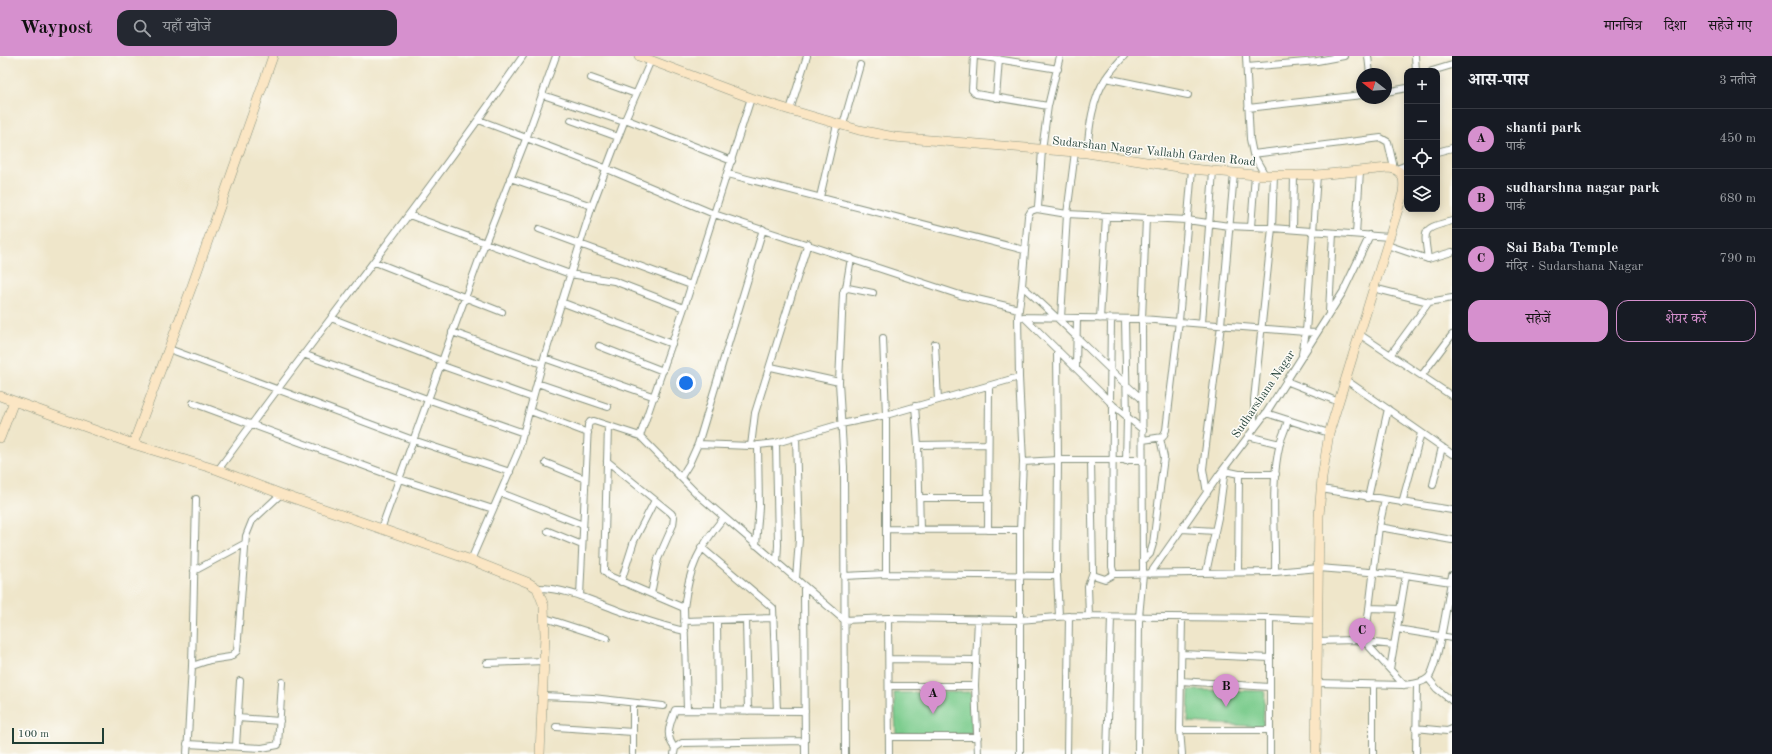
<!DOCTYPE html>
<html lang="hi">
<head>
<meta charset="utf-8">
<style>
  body { margin:0; font-family:"Old Standard TT","Noto Serif Devanagari",serif; background:#242831; color:#f1f3f6 }
  .controls { position:absolute; right:12px; top:12px; display:grid; overflow:hidden; border-radius:8px; box-shadow:0 2px 10px #0003 }
  .controls button { width:36px; height:36px; display:grid; place-items:center; padding:0; border:0; border-bottom:1px solid #363941; background:#171b24; color:#f1f3f6; font:20px sans-serif }
  .compass { position:absolute; left:1356px; top:12px; width:36px; height:36px; border-radius:50%; background:#171b24; box-shadow:0 2px 10px #0003; rotate:287deg }
  .scale { position:absolute; left:12px; bottom:10px; width:92px; box-sizing:border-box; padding-left:4px; border:2px solid #1f3d34; border-top:0; font-size:11px; line-height:14px; white-space:nowrap; color:#1f3d34; -webkit-text-stroke:3px #fdfcf7; paint-order:stroke }
  .you { position:absolute; left:686px; top:327px; width:14px; height:14px; margin:-10px; border:3px solid #fff; border-radius:50%; background:#1a73e8; box-shadow:0 0 0 6px #1a73e833 }
  .badge { display:grid; place-items:center; width:26px; height:26px; border-radius:50%; background:#d690ce; color:#111; font-size:13px; font-weight:700 }
  .pin { position:absolute; translate:-50% -33px; filter:drop-shadow(0 1px 2px #0008) }
  .pin::after { content:''; position:absolute; top:21px; width:14px; height:12px; background:inherit; clip-path:polygon(0 0,100% 0,50% 100%) }
  .list { margin:0; padding:0; list-style:none }
  h2 { display:flex; justify-content:space-between; align-items:center; height:52px; margin:0; padding:0 16px; font-size:17px }
  h2 small { font-size:13px; font-weight:400; color:#9ea1a6 }
  .list li { display:grid; grid-template-columns:26px 1fr auto; gap:12px; align-items:center; box-sizing:border-box; height:60px; padding:0 16px; border-top:1px solid #363941 }
  .list b { display:block; font-size:15px; white-space:nowrap }
  .list p { margin:0; font-size:13px; white-space:nowrap; color:#9ea1a6 }
  .list em { font-size:13px; font-style:normal; color:#9ea1a6 }
  .actions { display:flex; gap:8px; padding:12px 16px }
  .actions a { flex:1; padding:9px 0; border:1px solid #d690ce; border-radius:12px; text-align:center; font-size:14px; color:#d690ce }
  .actions .main { background:#d690ce; color:#111 }
  .icon { flex:none; width:22px; height:22px; fill:none; stroke:currentColor; stroke-width:2; stroke-linecap:round; stroke-linejoin:round }
  .map { position:relative; flex:none; width:1452px; height:698px; overflow:hidden }
  header { display:flex; align-items:center; gap:24px; box-sizing:border-box; height:56px; padding:0 20px; background:#d690ce; color:#111 }
  header strong { font-size:19px }
  nav { display:flex; gap:22px; margin-inline-start:auto; font-size:14px }
  .search { width:280px; height:36px; background:#242831; display:flex; align-items:center; gap:10px; box-sizing:border-box; padding:0 14px; border-radius:12px; color:#9ea1a6; font-size:15px }
  main { display:flex }
  aside { flex:1; background:#171b24 }
  .map>svg:first-child { display:block }
</style>
</head>
<body>
<header>
<strong>Waypost</strong>
<div class="search"><svg class="icon" aria-label="search" viewBox="0 0 24 24"><circle cx="10" cy="10" r="6"/><path d="M15 15l6 6"/></svg>यहाँ खोजें</div>
<nav><a>मानचित्र</a><a>दिशा</a><a>सहेजे गए</a></nav>
</header>
<main>
<div class="map">
<svg width="1452" height="698" viewBox="0 0 1452 698">
  <rect width="100%" height="100%" fill="#fdfcf7"/>
  <filter id="ink" filterUnits="userSpaceOnUse"><feTurbulence type="fractalNoise" baseFrequency=".025" numOctaves="2"/><feDisplacementMap in="SourceGraphic" scale="8" xChannelSelector="R" yChannelSelector="G"/><feConvolveMatrix kernelMatrix="1 2 1 2 8 2 1 2 1" color-interpolation-filters="sRGB"/></filter>
  <filter id="wash" filterUnits="userSpaceOnUse"><feTurbulence type="fractalNoise" baseFrequency=".012" numOctaves="4" result="noise"/><feDisplacementMap in="SourceGraphic" scale="16" xChannelSelector="R" yChannelSelector="G"/><feGaussianBlur stdDeviation="0.9" result="paint"/><feColorMatrix in="noise" values="0 0 0 0 0 0 0 0 0 0 0 0 0 0 0 0 0 1.4 0 .05"/><feComposite in="paint" operator="in"/></filter>
  <g filter="url(#wash)">
    <rect width="100%" height="100%" fill="#efe6ca"/>
    <path fill="#7ccc8d" stroke="#4e8460" d="M1189 634 1265 635 1263 671 1188 666Z
      M971 636 972 678H896L894 637Z"/>
  </g>
  <g filter="url(#ink)">
    <g fill="none" stroke-linecap="round" stroke-linejoin="round">
      <defs>
        <path id="street" d="M974 0 972 34 976 38 1048 50
          M978 0 1058 13
          M1246 0 1250 83 1253 98 1265 119
          M1368 0 1370 18
          M1415 0 1416 15
          M1247 11 1317 5 1344 0
          M1432 15 1452 9
          M591 22 636 38
          M1106 22 1188 39
          M1386 36 1407 32
          M543 39 624 66
          M996 42 999 3
          M1248 52 1362 39
          M790 54 807 0
          M625 63 732 105
          M479 64 605 112 714 158 960 239 1019 253
          M571 64 618 81
          M843 69 860 9
          M1437 96 1452 92
          M1087 97C1089 72 1092 43 1106 22 1111 14 1118 7 1124 0
          M1253 98 1381 82 1388 86 1394 112
          M1397 113 1407 109
          M728 118 1024 194
          M510 122 592 150
          M820 141 837 68
          M1037 153 1067 158 1187 164 1229 170 1272 172 1389 181
          M409 159 570 218 614 225 684 252
          M1251 171 1255 119
          M539 173 691 229
          M1293 173 1294 119
          M1356 178 1360 115
          M1387 189 1428 203 1452 196
          M1428 203C1424 173 1421 173 1452 165
          M375 206 502 256
          M1022 230C1064 266 1101 307 1142 343
          M846 232 851 202
          M1373 232 1429 246 1452 242
          M561 246 672 288
          M1329 256 1333 177
          M1018 261 1142 263 1317 277 1343 236 1370 179
          M1024 261 1113 349 1143 374
          M331 262 442 305
          M1061 262 1067 158 1075 96
          M1100 263 1106 161
          M1125 263 1127 361 1126 405
          M1202 267 1213 115
          M452 276 542 308
          M1359 278 1452 340
          M883 282 886 359V518
          M935 288 938 344
          M599 290 663 315
          M169 293 413 384 510 416
          M303 298 427 343 524 377
          M1302 298 1306 276 1317 119
          M1391 298 1429 246
          M544 302 655 341
          M440 309 533 342
          M771 311 839 326
          M1076 312 1077 262
          M1422 319 1452 279
          M1019 321 1023 406 1020 474V698
          M1346 324 1452 398
          M1286 325 1339 346
          M537 327 608 351
          M1110 346 1111 263
          M193 347 400 423 493 453
          M1113 349 1112 511 1114 518 1275 516 1319 512 1406 519 1451 526
          M915 350 918 389 920 474
          M530 355 588 377
          M1266 357 1329 377
          M608 370 604 515 609 520 684 552
          M1254 373V344L1272 172 1274 119
          M640 380 684 252 751 42
          M1248 380 1280 388
          M796 381 799 483 796 523
          M1143 384 1163 381 1166 374 1179 265 1192 113
          M776 387 778 489 777 506
          M698 388 751 390 776 387 841 368 886 359 1019 321 1018 261 1022 230 1028 160 1031 155 1037 153 1038 151 1042 94 1048 50 1060 0
          M918 389 987 388
          M751 390 755 357 808 187
          M607 405 671 457 674 461 673 469 658 503 651 538
          M1023 406 1058 404H1143
          M546 407 585 423
          M218 414C319 275 426 141 523 0
          M1225 415 1239 418H1276
          M681 421 689 408 698 388 763 173
          M1433 429 1442 391
          M1321 433 1452 454
          M501 437 583 469
          M1207 437 1203 413 1221 269 1234 117
          M919 442H989
          M1368 442 1388 353
          M1385 444 1379 471 1365 586 1394 589
          M1402 447 1421 377
          M1379 471 1452 484
          M381 473 485 187 526 83 556 0
          M887 473 1020 474
          M1182 473 1215 475
          M988 474 989 331
          M548 475 582 489
          M756 489 759 451 758 389
          M701 491 773 552 777 655
          M471 504 518 396 544 302 592 150 624 66 651 4
          M1143 505 1150 498 1153 488 1164 401 1160 382
          M194 515 244 488
          M1238 516 1239 418
          M1275 516C1276 474 1270 428 1280 387 1282 380 1286 372 1288 364
          M1206 517 1219 457 1225 413
          M1150 518 1219 419 1266 357 1317 277
          M1093 519 1105 523 1114 518
          M844 520 886 518 1057 520 1058 404 1057 293
          M1057 520 1059 560
          M621 526 634 485 655 444
          M804 530 805 698
          M537 532C566 532 590 544 617 554 639 562 661 570 685 575
          M580 540 588 369 590 366 594 365 640 380 696 437 844 564 888 562 1019 564 1069 560 1270 562 1318 564
          M1369 552 1400 553
          M1089 561 1088 530 1093 516 1091 405
          M545 562 607 582
          M888 562 889 698
          M1182 562 1180 674 1182 698
          M1270 562V698
          M746 563 748 655
          M684 565 774 562
          M717 565 718 654
          M1397 573 1452 582
          M1317 585 1356 584 1365 586 1404 629
          M1182 598 1270 602
          M889 603 976 604
          M487 607 544 605
          M192 610 210 604 230 601 237 595 246 480 252 465 281 438
          M1390 613 1406 519
          M1428 622 1437 633 1452 645
          M1181 625 1269 631
          M1317 627 1404 629C1412 628 1421 628 1428 622 1438 613 1449 536 1452 519
          M889 630H975
          M542 640 593 642 663 650
          M633 647V698
          M687 654 684 552C689 511 699 492 724 461
          M238 662 280 665
          M556 671 633 676
          M1415 672 1447 675 1452 673
          M1180 674H1270
          M890 681H978
          M187 688 262 692 278 689 282 626
          M236 690 240 625
          M675 692C664 680 670 668 675 654L805 655
          M187 698 192 610 196 443
          M674 698 675 692 682 687 805 685
          M845 698 844 411 839 326 843 237 844 234 848 232 873 237
          M978 698 975 630 978 563
          M1067 698 1069 560
          M1107 698 1111 561
          M1138 698 1139 561 1143 518 1142 263 1146 162
          M1373 698V629
          M1416 698 1417 628"/>
        <path id="secondary" d="M639 0 751 42 790 54 859 74 894 81 1087 97 1192 113 1255 119H1317L1388 112C1404 113 1405 124 1403 137L1329 377 1322 422 1319 460 1316 698
          M0 340 133 388 218 414 281 438 471 504 529 527 537 532 544 550 545 579 540 698
          M0 382 14 345
          M133 388 192 230 273 0"/>
      </defs>
      <use href="#street" stroke="#87927f" stroke-width="8"/>
      <use href="#secondary" stroke="#87927f" stroke-width="10"/>
      <use href="#street" stroke="#fff" stroke-width="6"/>
      <use href="#secondary" stroke="#fbe6c4" stroke-width="9"/>
    </g>
  </g>
  <g text-anchor="middle" stroke-width="3" stroke-linejoin="round" paint-order="stroke">
    <g font-size="12" fill="#1f3d34" stroke="#fdfcf7">
      <text transform="translate(1154 95) rotate(6)" y="4">Sudarshan Nagar Vallabh Garden Road</text>
      <text transform="translate(1263 338) rotate(-56)" y="4">Sudharshana Nagar</text>
    </g>
  </g>
</svg>
<div class="controls">
<button>+</button>
<button>−</button>
<button><svg class="icon" aria-label="locate" viewBox="0 0 24 24"><circle cx="12" cy="12" r="6"/><path d="M12 2v4M12 18v4M2 12h4M18 12h4"/></svg></button>
<button><svg class="icon" aria-label="layers" viewBox="0 0 24 24"><path d="M12 4l9 5-9 5-9-5zM3 14l9 5 9-5"/></svg></button>
</div>
<svg class="compass" viewBox="-18 -18 36 36"><path d="M0-13l5 13h-10z" fill="#e53935"/><path d="M0 13l5-13h-10z" fill="#9ea1a6"/></svg>
<div class="scale">100 m</div>
<div class="you"></div>
<div class="pin badge" style="left:933px;top:658px">A</div>
<div class="pin badge" style="left:1226px;top:651px">B</div>
<div class="pin badge" style="left:1362px;top:595px">C</div>
</div>
<aside>
<h2>आस-पास<small>3 नतीजे</small></h2>
<ul class="list">
<li><span class="badge">A</span><div><b>shanti park</b><p>पार्क</p></div><em>450 m</em></li>
<li><span class="badge">B</span><div><b>sudharshna nagar park</b><p>पार्क</p></div><em>680 m</em></li>
<li><span class="badge">C</span><div><b>Sai Baba Temple</b><p>मंदिर · Sudarshana Nagar</p></div><em>790 m</em></li>
</ul>
<div class="actions"><a class="main">सहेजें</a><a>शेयर करें</a></div>
</aside>
</main>
</body>
</html>
